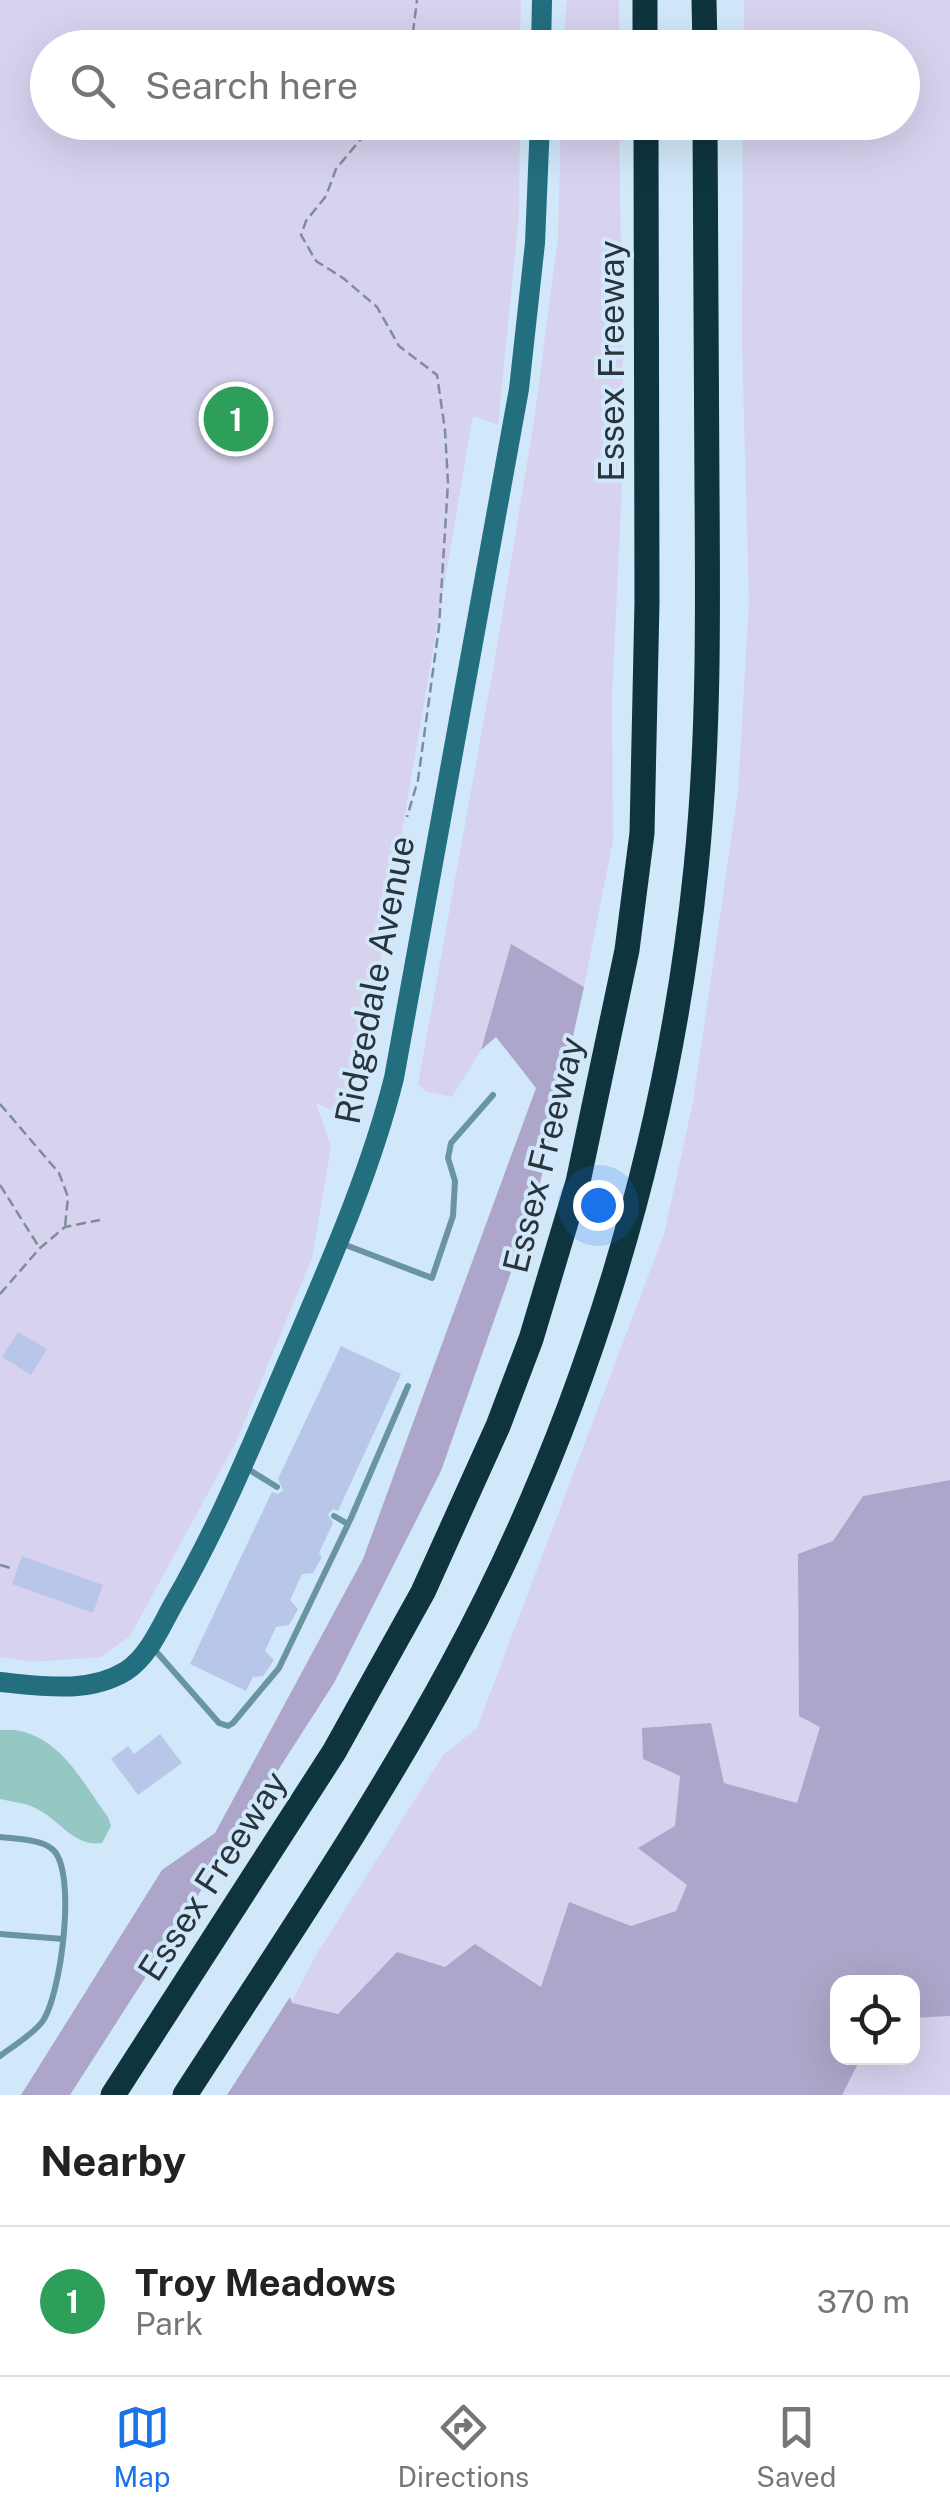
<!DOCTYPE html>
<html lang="en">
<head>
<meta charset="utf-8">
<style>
  body { margin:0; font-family:"Public Sans",sans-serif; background:#f6f6f6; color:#222 }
  .controls { position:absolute; right:30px; bottom:30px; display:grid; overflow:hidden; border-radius:20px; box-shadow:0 10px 40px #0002 }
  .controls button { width:90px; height:90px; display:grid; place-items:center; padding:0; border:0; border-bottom:2px solid #e0e0e0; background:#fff; color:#222; font:50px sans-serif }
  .you { position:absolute; left:598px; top:1205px; width:35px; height:35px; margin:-25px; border:8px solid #fff; border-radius:50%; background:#1a73e8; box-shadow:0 0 0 15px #1a73e833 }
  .badge { display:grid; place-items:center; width:65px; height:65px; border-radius:50%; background:#1a73e8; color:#fff; font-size:32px; font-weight:700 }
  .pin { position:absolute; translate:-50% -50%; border:5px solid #fff; box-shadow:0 2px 10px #0006 }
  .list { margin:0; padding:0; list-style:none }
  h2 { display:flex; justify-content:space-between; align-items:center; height:130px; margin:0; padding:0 40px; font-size:42px }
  h2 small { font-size:32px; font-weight:400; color:#767676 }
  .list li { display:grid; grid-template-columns:65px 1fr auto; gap:30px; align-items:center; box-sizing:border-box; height:150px; padding:0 40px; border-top:2px solid #e0e0e0 }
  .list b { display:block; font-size:38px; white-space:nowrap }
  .list p { margin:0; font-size:32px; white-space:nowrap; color:#767676 }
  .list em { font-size:32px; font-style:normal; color:#767676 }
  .icon { flex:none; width:55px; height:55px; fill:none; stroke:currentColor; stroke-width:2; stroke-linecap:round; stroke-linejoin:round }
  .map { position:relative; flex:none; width:950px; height:2095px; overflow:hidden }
  .search { position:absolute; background:#fff; box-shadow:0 10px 40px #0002; left:30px; right:30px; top:30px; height:110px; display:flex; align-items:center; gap:25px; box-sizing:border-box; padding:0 35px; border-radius:55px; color:#767676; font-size:38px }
  .sheet { height:280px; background:#fff }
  nav { display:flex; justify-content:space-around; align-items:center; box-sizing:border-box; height:140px; border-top:2px solid #e0e0e0; background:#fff; font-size:28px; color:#767676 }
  nav a { display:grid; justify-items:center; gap:5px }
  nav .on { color:#1a73e8 }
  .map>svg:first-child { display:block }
</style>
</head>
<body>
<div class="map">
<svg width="950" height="2095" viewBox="0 0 950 2095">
  <rect width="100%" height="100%" fill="#d1e8fa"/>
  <path fill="#d7d2ee" d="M0 0H521L520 47 48 48V122L520 123 519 215 498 425 473 416 371 1014 352 1103 347 1117 316 1103 331 1147 312 1258 236 1442 130 1636 101 1657 31 1662 0 1657Z
    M567 0H619V47H563Z
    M744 0H950V1480L863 1496 833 1541 820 1726 797 1803 724 1783 681 1776 675 1826 687 1885 676 1912 631 1926 541 1987 445 1967 397 1952 338 2014 291 2003 316 1955 444 1754 477 1728 664 1234 693 1102 738 792 749 603 742 342 743 123 902 122V48L744 47Z
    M561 123H619L624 444 612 697 613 841 584 987 511 945 481 1050 452 1097 425 1091 418 1084 494 664 534 421 558 237Z
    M950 2016V2095H842L861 2058H912L913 2018Z"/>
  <path fill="#ada6ca" d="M511 944 584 987 536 1201 441 1471 334 1683 70 2095H21L162 1870 215 1833 363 1559 536 1088 496 1037 481 1050Z
    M950 1480V2016L913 2018 912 1982H838V2058H861L842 2095H227L290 1997 292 2003 338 2014 397 1952 445 1967 475 1944 541 1987 569 1902 631 1926 676 1911 687 1885 638 1848 675 1826 680 1776 643 1759 642 1728 711 1723 724 1783 797 1803 820 1727 799 1716 798 1554 833 1541 863 1496Z"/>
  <path fill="#95c7c3" d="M15 1730C61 1737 82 1782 108 1817L111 1826 102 1843C74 1847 62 1822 39 1810 28 1803 13 1802 0 1799V1730Z"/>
  <path fill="#b8c6e9" d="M18 1332 47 1349 31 1375 2 1357Z
    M341 1346 401 1374 338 1511 333 1509 328 1514 333 1523 319 1553 322 1557 313 1573 302 1574 290 1600 298 1609 289 1625 276 1627 265 1651 274 1660 263 1676 253 1677 246 1691 190 1664 272 1492 278 1494 283 1490 278 1479Z
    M22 1556 103 1585 93 1613 12 1584Z
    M160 1734 182 1763 138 1795 111 1759 128 1746 134 1754Z"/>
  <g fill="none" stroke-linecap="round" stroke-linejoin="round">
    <path stroke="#7d8e9b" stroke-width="2.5" stroke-dasharray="10 5" stroke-linecap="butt" d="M411 48 417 0
      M375 122 336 169 326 196 306 221 301 235 316 261 343 278 377 307 399 346 437 375 445 430 448 483 439 627 418 780 407 817
      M0 1104 59 1173 68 1197 65 1227
      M0 1185 39 1247
      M0 1294 40 1248 65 1227 100 1220
      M0 1565 14 1569"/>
    <path stroke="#6995a0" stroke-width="6" d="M343 1244 432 1278 453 1216 455 1181 448 1158 451 1143 493 1095
      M248 1469 277 1487
      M334 1516 348 1524
      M154 1649 219 1723 228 1726 233 1723 279 1668 351 1518 408 1386
      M0 1837C15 1839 41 1839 52 1849 78 1869 61 1997 42 2022 32 2035 13 2046 0 2056
      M0 1934 63 1939"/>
    <path stroke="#236e7f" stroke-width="20" d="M541 48 542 0
      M0 1682C42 1686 89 1694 126 1671 149 1656 161 1626 174 1603 220 1524 254 1439 290 1356 329 1265 370 1174 394 1078L519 389 535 243 540 122"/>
    <path stroke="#0e343d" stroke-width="25" d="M645 0V48
      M704 0 705 48
      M113 2095 334 1752 423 1592 498 1426 531 1339 578 1182 627 950 642 833 647 602 646 122
      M185 2095C276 1954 371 1815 451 1667 584 1422 668 1145 696 868 709 742 708 616 707 490 706 368 706 245 705 122"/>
  </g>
  <g text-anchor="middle" stroke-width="8" stroke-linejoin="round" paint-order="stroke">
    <g font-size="35" fill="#29343c" stroke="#d1e8fa">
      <text transform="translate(612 361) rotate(-90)" y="12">Essex Freeway</text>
      <text transform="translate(375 980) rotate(-79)" y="12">Ridgedale Avenue</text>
      <text transform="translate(544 1155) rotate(-76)" y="12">Essex Freeway</text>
      <text transform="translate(213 1876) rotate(-57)" y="12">Essex Freeway</text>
    </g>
  </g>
</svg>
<div class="controls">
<button><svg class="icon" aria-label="locate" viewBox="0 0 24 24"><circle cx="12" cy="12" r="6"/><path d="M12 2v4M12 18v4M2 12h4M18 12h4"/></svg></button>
</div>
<div class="you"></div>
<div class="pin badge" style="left:236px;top:419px;background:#2e9e5b">1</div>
<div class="search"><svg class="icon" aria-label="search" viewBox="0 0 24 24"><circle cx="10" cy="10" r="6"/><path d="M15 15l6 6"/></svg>Search here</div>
</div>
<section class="sheet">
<h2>Nearby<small></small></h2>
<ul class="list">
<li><span class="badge" style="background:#2e9e5b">1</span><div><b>Troy Meadows</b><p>Park</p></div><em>370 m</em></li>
</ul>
</section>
<nav>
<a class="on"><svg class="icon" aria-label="map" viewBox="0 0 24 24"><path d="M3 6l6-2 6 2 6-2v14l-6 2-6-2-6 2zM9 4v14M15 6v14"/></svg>Map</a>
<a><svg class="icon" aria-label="directions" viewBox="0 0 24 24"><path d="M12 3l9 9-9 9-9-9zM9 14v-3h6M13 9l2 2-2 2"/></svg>Directions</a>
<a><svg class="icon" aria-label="saved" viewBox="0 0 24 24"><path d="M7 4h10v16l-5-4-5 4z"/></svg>Saved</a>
</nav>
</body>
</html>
